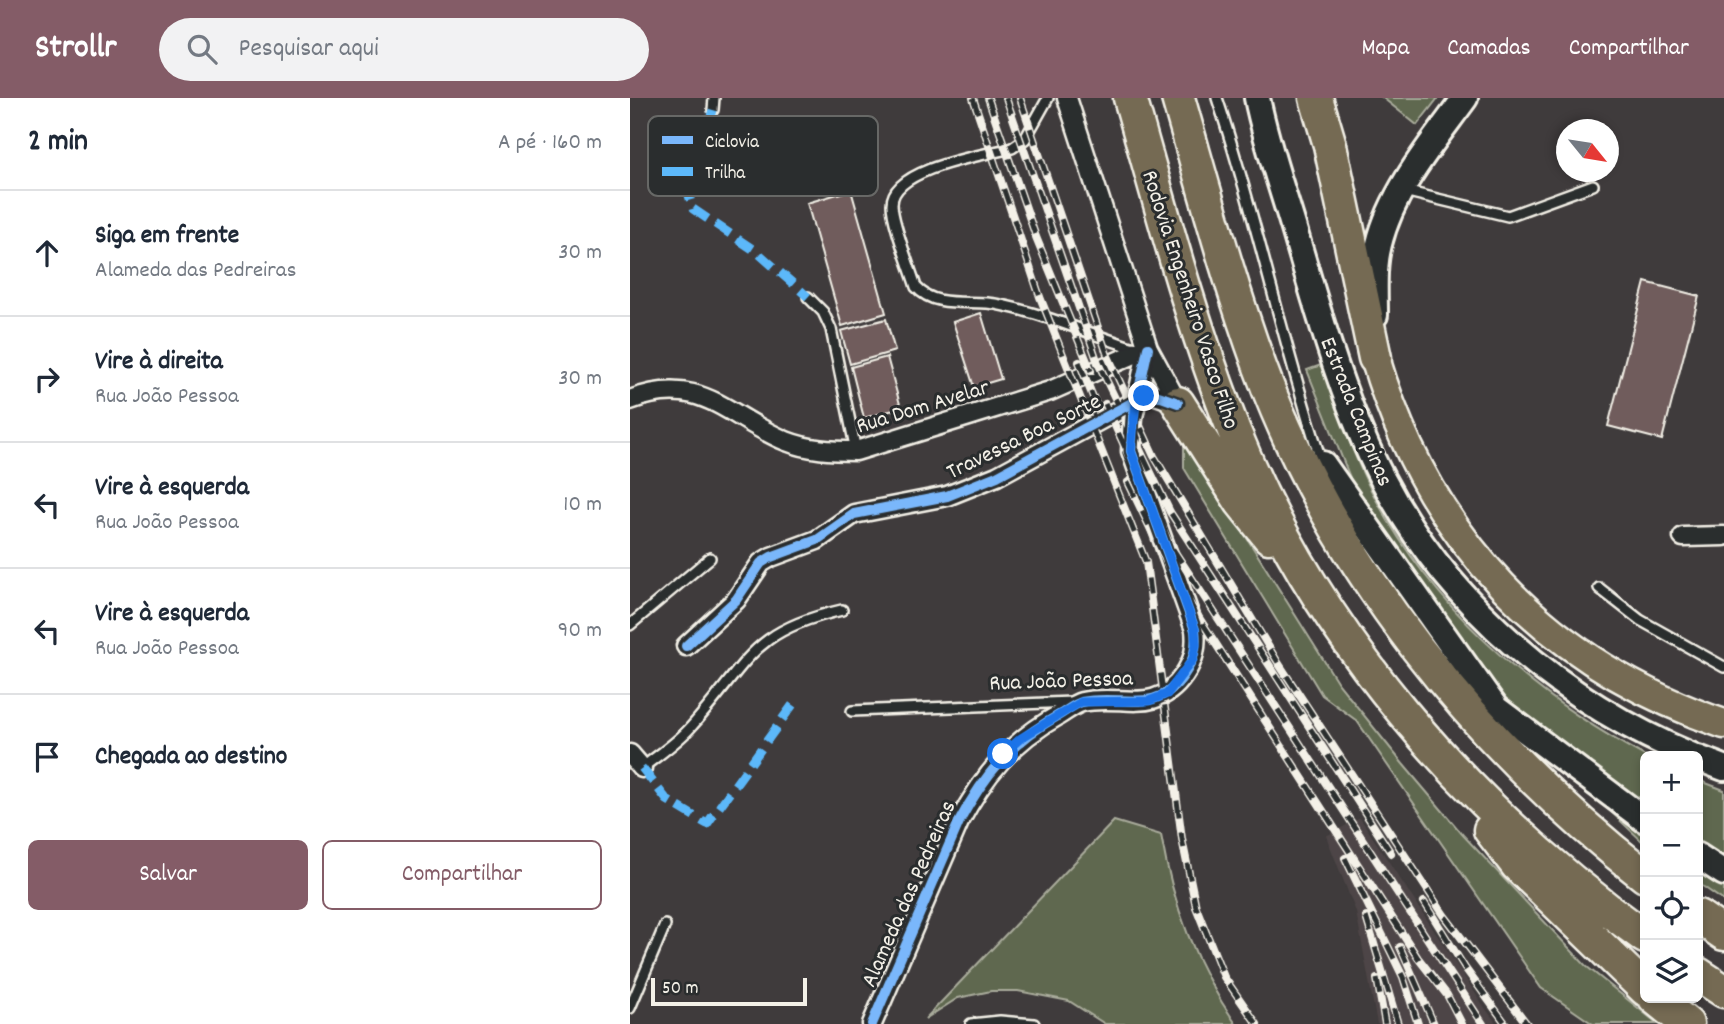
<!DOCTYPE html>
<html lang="pt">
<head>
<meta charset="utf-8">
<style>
  body { margin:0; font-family:Dekko,sans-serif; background:#f2f2f3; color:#1f2937 }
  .controls { position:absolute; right:21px; bottom:21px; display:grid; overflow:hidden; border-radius:10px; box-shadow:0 4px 10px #0003 }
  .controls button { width:63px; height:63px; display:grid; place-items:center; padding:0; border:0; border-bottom:2px solid #e0e1e3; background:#fff; color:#1f2937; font:35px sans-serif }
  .compass { position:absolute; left:926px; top:21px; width:63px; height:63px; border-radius:50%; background:#fff; box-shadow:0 4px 10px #0003; rotate:120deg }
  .scale { position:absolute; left:21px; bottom:18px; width:156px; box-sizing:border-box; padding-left:7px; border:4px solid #f4f1e8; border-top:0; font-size:19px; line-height:24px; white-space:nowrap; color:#f4f1e8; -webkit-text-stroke:5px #2a2d2e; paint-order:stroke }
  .stop { position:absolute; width:21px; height:21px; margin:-16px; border:5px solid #1a73e8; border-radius:50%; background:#fff }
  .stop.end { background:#1a73e8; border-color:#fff; box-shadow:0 2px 7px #0008 }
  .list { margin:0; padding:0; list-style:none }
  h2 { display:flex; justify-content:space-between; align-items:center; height:91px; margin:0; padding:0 28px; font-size:30px }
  h2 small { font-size:23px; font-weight:400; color:#747a83 }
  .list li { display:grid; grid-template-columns:46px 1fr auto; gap:21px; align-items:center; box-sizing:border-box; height:126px; padding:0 28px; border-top:2px solid #e0e1e3 }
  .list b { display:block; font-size:26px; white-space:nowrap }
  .list p { margin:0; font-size:23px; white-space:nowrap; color:#747a83 }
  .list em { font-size:23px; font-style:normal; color:#747a83 }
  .actions { display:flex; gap:14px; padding:21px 28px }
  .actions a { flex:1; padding:16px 0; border:2px solid #845c67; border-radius:10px; text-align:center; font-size:24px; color:#845c67 }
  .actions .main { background:#845c67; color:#fff }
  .icon { flex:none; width:38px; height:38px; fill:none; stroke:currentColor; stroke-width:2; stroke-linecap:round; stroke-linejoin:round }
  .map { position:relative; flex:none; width:1094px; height:926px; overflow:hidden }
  header { display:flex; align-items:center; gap:42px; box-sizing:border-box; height:98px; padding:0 35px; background:#845c67; color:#fff }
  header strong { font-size:33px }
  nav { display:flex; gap:38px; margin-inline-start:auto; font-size:24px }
  .search { width:490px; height:63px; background:#f2f2f3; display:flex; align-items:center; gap:18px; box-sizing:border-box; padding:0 24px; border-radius:38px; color:#747a83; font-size:26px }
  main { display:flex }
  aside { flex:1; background:#fff }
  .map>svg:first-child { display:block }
</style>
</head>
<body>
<header>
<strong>Strollr</strong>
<div class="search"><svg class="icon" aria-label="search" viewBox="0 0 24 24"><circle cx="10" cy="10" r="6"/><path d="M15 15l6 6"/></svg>Pesquisar aqui</div>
<nav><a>Mapa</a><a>Camadas</a><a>Compartilhar</a></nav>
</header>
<main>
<aside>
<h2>2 min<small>A pé · 160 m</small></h2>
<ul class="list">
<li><svg class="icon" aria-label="ahead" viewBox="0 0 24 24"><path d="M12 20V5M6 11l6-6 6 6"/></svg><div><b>Siga em frente</b><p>Alameda das Pedreiras</p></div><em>30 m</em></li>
<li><svg class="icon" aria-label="right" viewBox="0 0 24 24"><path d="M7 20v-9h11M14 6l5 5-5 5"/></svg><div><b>Vire à direita</b><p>Rua João Pessoa</p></div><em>30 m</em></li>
<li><svg class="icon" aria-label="left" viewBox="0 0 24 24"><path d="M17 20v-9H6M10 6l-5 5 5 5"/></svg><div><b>Vire à esquerda</b><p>Rua João Pessoa</p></div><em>10 m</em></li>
<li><svg class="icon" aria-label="left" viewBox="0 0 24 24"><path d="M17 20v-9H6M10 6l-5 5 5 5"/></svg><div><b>Vire à esquerda</b><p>Rua João Pessoa</p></div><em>90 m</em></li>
<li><svg class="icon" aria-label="arrive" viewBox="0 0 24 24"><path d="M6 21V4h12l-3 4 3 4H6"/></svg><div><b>Chegada ao destino</b></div></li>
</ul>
<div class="actions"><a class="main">Salvar</a><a>Compartilhar</a></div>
</aside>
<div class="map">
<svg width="1094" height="926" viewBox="0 0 1094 926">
  <rect width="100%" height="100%" fill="#3f3b3c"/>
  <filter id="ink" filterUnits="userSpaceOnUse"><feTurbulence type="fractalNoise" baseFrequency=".0143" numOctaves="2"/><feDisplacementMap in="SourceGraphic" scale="14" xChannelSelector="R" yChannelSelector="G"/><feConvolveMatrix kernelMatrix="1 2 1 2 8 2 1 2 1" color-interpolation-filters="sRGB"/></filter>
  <g filter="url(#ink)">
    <path fill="#4d4546" d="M730 720 855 910 867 926H747L726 814 696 738Z"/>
    <path fill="#5f684f" stroke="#aaac9c" stroke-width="2" d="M753 0H808L787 27Z
      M691 267C706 306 719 348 738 386 797 505 899 596 1015 658V746L891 629 725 392 677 272Z
      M554 340 708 585 773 666 833 737 956 868 1028 926H963L911 890 727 623 692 597 554 370Z
      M1068 682 1094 692V803L1068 785Z
      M484 723 531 737C543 807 565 867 606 926H475L439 903 388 893H361L328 900 295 921Z"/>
    <path fill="#6f5c5c" stroke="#f4f1e8" stroke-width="2" d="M221 92 256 215 212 228 177 105Z
      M1015 184 1069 198 1032 342 978 328Z
      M351 215 371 281 344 289 323 224Z
      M256 221 265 253 220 266 211 233Z
      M257 259 271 310 234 320 221 269Z"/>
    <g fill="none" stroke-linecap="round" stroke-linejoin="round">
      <defs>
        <path id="lane" d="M418 0 395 41 382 50C354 57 262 70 262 106 262 125 280 169 286 189 304 209 332 203 357 205 397 209 460 236 501 249L512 250
          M587 0C627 120 652 245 692 365
          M83 12 84 0
          M774 93 878 118 963 87
          M178 199 193 214 201 231 226 353
          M969 490 1010 522 1094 569
          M0 527 80 460
          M222 613 442 604
          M12 670C28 657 47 645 61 629 119 565 119 533 212 512
          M0 910 35 827
          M341 926 370 923 404 926"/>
        <path id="street" d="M437 0 518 250 548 305
          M0 302C71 275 96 318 156 343 179 352 202 353 226 353L420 293 518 250
          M1053 439 1094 438
          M56 548 106 502 131 465 141 459 187 442 224 416 317 398 367 378 520 295 548 305
          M0 656 12 670
          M242 926 329 724C354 677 382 643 429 617 436 613 444 606 452 604 492 595 525 619 554 577 564 562 567 549 565 532L501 353 503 319 518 250"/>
        <path id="secondary" d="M627 0C637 50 655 98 669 148 692 226 715 309 753 382 819 508 933 604 1063 658
          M745 217C745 194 743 169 749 146 762 92 803 44 835 0
          M693 366 867 612
          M856 603 1015 722
          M1068 660 1094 670
          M1068 758 1094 775"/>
        <path id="primary" d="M745 260C798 440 915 565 1094 626"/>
        <path id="highway" d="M500 0C532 112 561 225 604 333 685 537 838 712 1015 839
          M548 0C574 90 598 181 630 269 704 471 847 647 1015 778
          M686 0 700 47 745 260
          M548 305 611 404 639 439
          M860 732 887 767 1015 891
          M1068 818 1094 836
          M1068 876 1094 893
          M1025 900 1057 926"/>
      </defs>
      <use href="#lane" stroke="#f4f1e8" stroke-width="14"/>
      <use href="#street" stroke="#f4f1e8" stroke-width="23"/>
      <use href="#secondary" stroke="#f4f1e8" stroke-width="30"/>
      <use href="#primary" stroke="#f4f1e8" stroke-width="33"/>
      <use href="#highway" stroke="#f4f1e8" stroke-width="37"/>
      <use href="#lane" stroke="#2a2d2e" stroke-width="9"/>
      <use href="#street" stroke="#2a2d2e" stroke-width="18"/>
      <use href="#secondary" stroke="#2a2d2e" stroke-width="24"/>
      <use href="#primary" stroke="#746b52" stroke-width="28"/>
      <use href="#highway" stroke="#746b52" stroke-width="32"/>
      <defs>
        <path id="rail" d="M343 0 410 199 516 464 552 741 566 809 594 879 627 926
          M358 0 406 139 461 273
          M376 0 468 265 540 414 761 755
          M390 0 477 256 524 358 649 566 814 817 897 926
          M449 264 471 319
          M475 306 539 445 853 926
          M498 384 546 484 788 860 817 897 832 926
          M715 760 773 879 788 926
          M794 804 835 870 876 926
          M736 819 768 926
          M770 849 804 926
          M747 881 755 926"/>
      </defs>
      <use href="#rail" stroke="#f4f1e8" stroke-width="8"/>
      <use href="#rail" stroke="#2a2d2e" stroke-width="5" stroke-dasharray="16" stroke-linecap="butt"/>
      <path stroke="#5cb8fa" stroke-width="9" stroke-dasharray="18 9" stroke-linecap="butt" d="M83 12 65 71 54 80 63 111 127 154 178 199
        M12 670 37 702 77 726 164 605"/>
      <defs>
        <path id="cycleway" d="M56 548 106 502 131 465 141 459 187 442 224 416 317 398 367 378 520 295 548 305
          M242 926 329 724C354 677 382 643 429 617 436 613 444 606 452 604 492 595 525 619 554 577 564 562 567 549 565 532L501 353 503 319 518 250"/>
      </defs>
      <use href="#cycleway" stroke="#2a2d2e" stroke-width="15"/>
      <use href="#cycleway" stroke="#7ab7fb" stroke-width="10"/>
    </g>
  </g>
  <g fill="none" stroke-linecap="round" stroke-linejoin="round" filter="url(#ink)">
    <path stroke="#1a73e8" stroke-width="9" d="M373 656 391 640 451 604 519 603 537 596 563 561 566 547 565 531 501 353 506 304 514 298"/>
  </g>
  <g text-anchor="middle" stroke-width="6" stroke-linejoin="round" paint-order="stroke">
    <g font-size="23" fill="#f4f1e8" stroke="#2a2d2e">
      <text transform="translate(562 201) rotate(72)" y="8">Rodovia Engenheiro Vasco Filho</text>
      <text transform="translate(292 307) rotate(-17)" y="8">Rua Dom Avelar</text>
      <text transform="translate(728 313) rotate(68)" y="8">Estrada Campinas</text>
      <text transform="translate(393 337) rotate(-26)" y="8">Travessa Boa Sorte</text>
      <text transform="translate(431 581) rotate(-2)" y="8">Rua João Pessoa</text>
      <text transform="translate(277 795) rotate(-66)" y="8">Alameda das Pedreiras</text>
    </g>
  </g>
  <rect x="18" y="18" width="230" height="80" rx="10" fill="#2a2d2e" stroke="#676866" stroke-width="2"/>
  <rect x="32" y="38" width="31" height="8" fill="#7ab7fb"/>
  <rect x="32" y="69" width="31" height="9" fill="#5cb8fa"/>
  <g font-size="19" fill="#f4f1e8">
    <text x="75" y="49">Ciclovia</text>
    <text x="75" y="80">Trilha</text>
  </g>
</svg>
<div class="controls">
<button>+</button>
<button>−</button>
<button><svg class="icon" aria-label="locate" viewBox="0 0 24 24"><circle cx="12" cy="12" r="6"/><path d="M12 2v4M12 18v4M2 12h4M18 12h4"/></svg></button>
<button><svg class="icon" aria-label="layers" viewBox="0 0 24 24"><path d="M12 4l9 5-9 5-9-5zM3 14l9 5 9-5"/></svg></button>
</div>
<svg class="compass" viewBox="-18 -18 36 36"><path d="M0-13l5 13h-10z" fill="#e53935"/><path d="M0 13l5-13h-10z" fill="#747a83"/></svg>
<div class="scale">50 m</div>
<div class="stop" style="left:373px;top:656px"></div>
<div class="stop end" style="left:514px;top:298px"></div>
</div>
</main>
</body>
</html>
